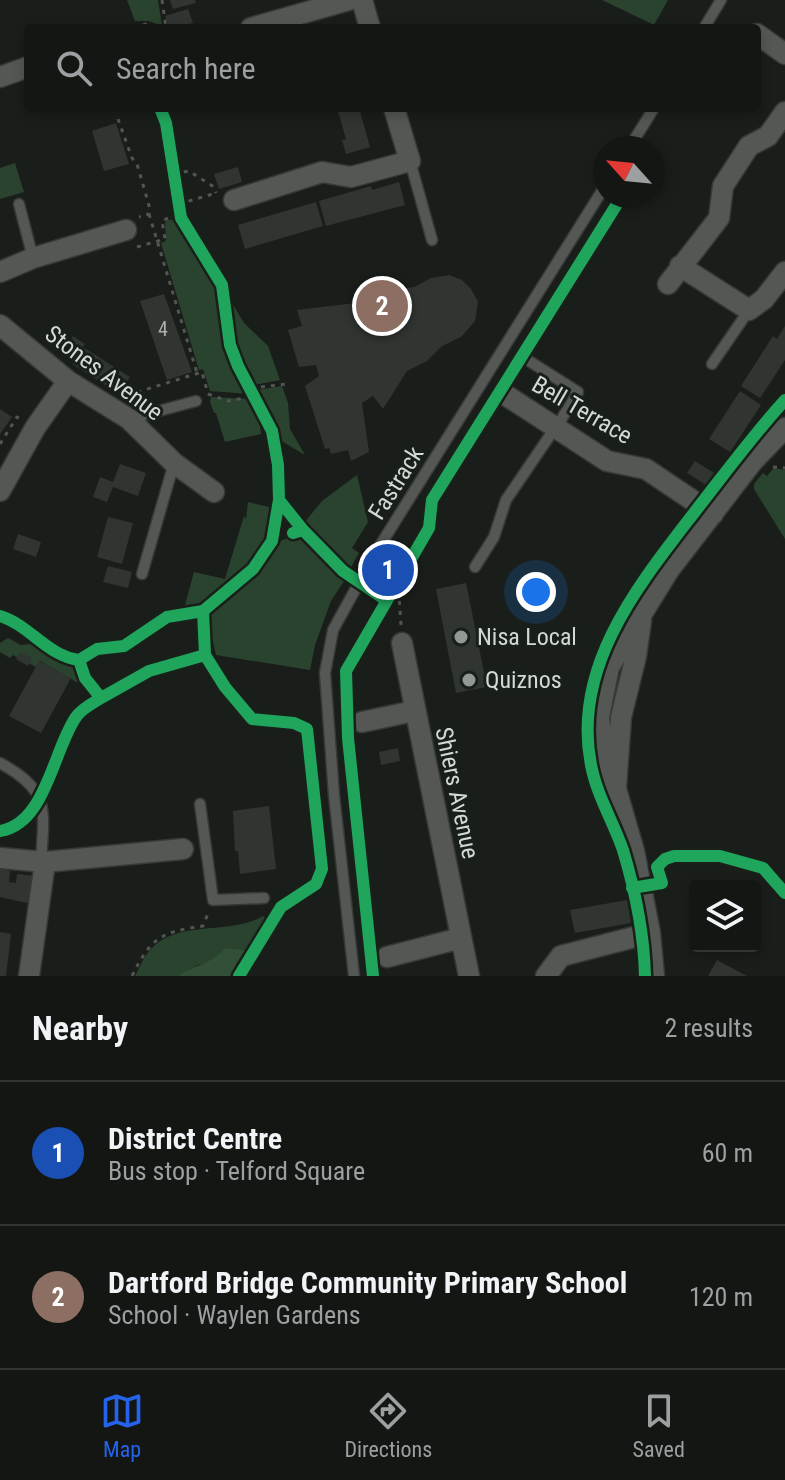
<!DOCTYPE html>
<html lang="en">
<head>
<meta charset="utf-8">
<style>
  body { margin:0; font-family:"Roboto Condensed",sans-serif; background:#1d1f1d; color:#f1f3f6 }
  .controls { position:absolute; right:24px; bottom:24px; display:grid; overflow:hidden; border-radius:8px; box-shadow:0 4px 12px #0003 }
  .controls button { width:72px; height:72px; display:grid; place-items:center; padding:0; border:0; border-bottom:2px solid #333534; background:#141614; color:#f1f3f6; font:40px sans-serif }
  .compass { position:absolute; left:593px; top:136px; width:72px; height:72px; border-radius:50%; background:#141614; box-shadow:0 4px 12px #0003; rotate:297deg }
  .you { position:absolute; left:536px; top:592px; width:28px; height:28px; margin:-20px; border:6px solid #fff; border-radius:50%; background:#1a73e8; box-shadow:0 0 0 12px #1a73e833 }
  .badge { display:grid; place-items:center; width:52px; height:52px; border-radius:50%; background:#2563eb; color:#fff; font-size:26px; font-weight:700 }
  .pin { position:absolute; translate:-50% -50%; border:4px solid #fff; box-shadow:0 2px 8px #0006 }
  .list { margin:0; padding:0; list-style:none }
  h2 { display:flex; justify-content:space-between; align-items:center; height:104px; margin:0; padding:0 32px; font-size:34px }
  h2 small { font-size:26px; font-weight:400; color:#9d9fa0 }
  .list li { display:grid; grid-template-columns:52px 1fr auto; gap:24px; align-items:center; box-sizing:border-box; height:144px; padding:0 32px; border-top:2px solid #333534 }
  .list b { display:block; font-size:30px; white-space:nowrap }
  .list p { margin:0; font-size:26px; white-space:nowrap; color:#9d9fa0 }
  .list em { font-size:26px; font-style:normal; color:#9d9fa0 }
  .icon { flex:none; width:44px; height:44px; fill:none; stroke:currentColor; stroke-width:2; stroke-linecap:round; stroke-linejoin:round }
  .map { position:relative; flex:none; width:785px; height:976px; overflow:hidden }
  .search { position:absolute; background:#141614; box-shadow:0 4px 12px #0003; left:24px; right:24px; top:24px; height:88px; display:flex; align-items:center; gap:20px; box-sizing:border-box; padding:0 28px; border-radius:8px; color:#9d9fa0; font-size:30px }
  .sheet { height:392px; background:#141614 }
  nav { display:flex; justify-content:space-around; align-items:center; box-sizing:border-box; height:112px; border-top:2px solid #333534; background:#141614; font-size:22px; color:#9d9fa0 }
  nav a { display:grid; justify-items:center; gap:4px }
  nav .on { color:#2563eb }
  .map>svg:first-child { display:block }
</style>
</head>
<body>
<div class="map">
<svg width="785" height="976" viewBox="0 0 785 976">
  <rect width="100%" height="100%" fill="#1a1e1a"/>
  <path fill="#2a432e" d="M127 0H158L162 26 149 21H135Z
    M602 0H668L654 25Z
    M15 163 24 192 0 199V168Z
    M167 220H176L215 282 228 352 249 394 210 391 203 369 199 370 161 243 166 241 165 223Z
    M229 298 244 323 268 346 280 380 254 385C234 358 232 330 229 298Z
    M282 386 288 403 290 429 305 455 278 439 257 390Z
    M211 397 252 399 259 416 261 434 225 442 216 413H214L210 402Z
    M774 468 785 470V539L754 489V484L763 473 767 476Z
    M357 475 368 522 352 548 359 553 349 571 327 552 304 523 322 501Z
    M248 502 273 508 263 552 257 560 209 603 184 609 194 572 225 579 244 516 246 519Z
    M299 535 346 578 331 601 315 645 310 670 216 655 207 616 248 583 272 549 282 540Z
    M8 638 21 645 32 644 31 638 50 654 75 666 85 687 40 661 36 667 13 655 10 658 0 652V643Z
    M263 916 268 921 250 950 225 948 213 962 198 965 178 976H135C140 967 144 956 151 949 179 919 230 936 263 916Z"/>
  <path fill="#324f37" d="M225 948 250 950 234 976H178C197 963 209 966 225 948Z"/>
  <path fill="#313531" d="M170 0H195L196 3 173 9Z
    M188 9 193 23 169 28 165 16Z
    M337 108H359L370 147 346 154 342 140 346 139Z
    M116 123 129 164 104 171 92 131Z
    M238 167 242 182 219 189 214 174Z
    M399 182 405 205 326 226 319 201 371 186 372 190Z
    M316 202 323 226 245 249 238 225Z
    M449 275 462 280 471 289 478 302 475 321 461 337 442 346 427 361 407 371 383 409 373 396 362 403 369 452 351 461 348 450 331 454 329 448 325 449 305 386 319 376 316 365 299 367 288 330 302 326 297 310 372 301 392 290 414 287 431 278Z
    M164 294 192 372 167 380 140 301Z
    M785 326V360L760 398 741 386 773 336 777 339Z
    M73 336 85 344 83 347 130 377 119 394 72 364 74 361 62 353Z
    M740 391 761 405 730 452 709 439Z
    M0 409 12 417 0 434Z
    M695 461 714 473 706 485 687 473Z
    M120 464 146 473 138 496 113 487 107 502 93 497 100 477 113 482Z
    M108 517 133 523 122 564 97 557Z
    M18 534 41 542 36 557 13 549Z
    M108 566 132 572 128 588 103 582Z
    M466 583 487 687 456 693 436 589Z
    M20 652 32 658 28 666 16 659Z
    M39 661 71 678 41 733 9 716Z
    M398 748 400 761 381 765 379 752Z
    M269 806 276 869 240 874 238 851H235L233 811Z
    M0 869 10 871 9 882 16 883 17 874 35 876 31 904 0 897Z
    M627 900 631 923 575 933 570 910Z
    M0 932 11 934 6 976H0Z
    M717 960 747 976H708Z"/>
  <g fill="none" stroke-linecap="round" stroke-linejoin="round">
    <defs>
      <path id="service" d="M704 28 721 0
        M629 148 654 108
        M410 161 432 240
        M19 204 33 258
        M529 361 578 392 556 428
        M712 364 749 310
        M129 419 196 401
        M475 567 494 537 506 500 555 428
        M142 574 174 463
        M0 763C51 791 44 809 41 862
        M200 804 213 900 264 898
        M354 976 334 795 325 673 333 630 376 552 605 186"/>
      <path id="minor" d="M362 0 370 28
        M251 28 349 0
        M757 34 785 54
        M0 77 28 67
        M234 200 322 172 351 177 410 161 394 108
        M680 266 749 310 764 299 785 272
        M0 272 33 258 126 230
        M668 284 719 218 723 186 749 146 768 136 785 112
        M0 325 68 381 129 419 174 463 214 492
        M507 396 607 461 646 469 713 514
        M0 491 35 428 68 381
        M402 643 469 976
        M362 722 414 711
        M616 787 621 717 636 656 641 621
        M0 858 45 862 183 849
        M387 957 461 938
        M29 976 45 862
        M546 976 561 956 650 933
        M654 976 650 933 634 851 616 789 604 766 599 717 609 667 669 570 753 461 785 428"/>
    </defs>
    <use href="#service" stroke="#363936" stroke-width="13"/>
    <use href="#minor" stroke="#363936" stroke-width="23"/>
    <path stroke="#535553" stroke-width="3" stroke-dasharray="4 6" stroke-linecap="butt" d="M162 0 166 28
      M133 28 146 24 159 28
      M118 119 132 158 137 164 150 209 149 214 139 217
      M174 174 189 171 214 187 216 193
      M179 204 216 193
      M149 214 197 373
      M137 247 165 239 162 221 180 212
      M251 388 288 384
      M208 394 228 401 255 396
      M128 395 202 372 208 394
      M0 444 17 417 21 419
      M773 467 785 468
      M398 581 401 625
      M132 976C151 938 160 932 203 926L209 911"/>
    <use href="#service" stroke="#545754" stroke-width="10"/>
    <use href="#minor" stroke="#545754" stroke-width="20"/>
    <defs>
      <path id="cycleway" d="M160 108 166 123 181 218 222 285 230 345 238 366 272 431 278 465 279 500 303 530
        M293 533 303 530 343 571 386 600
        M0 616C30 625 47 656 79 660L97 649 124 646 167 617 203 611
        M205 655 203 611 253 569 272 541 279 500
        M101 698 149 671 205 655 225 687 252 719 294 723 307 729 322 869 316 884 281 907 239 976
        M0 831C46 824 53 750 76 717 81 709 93 703 101 698L85 678 79 660
        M632 888 662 883 657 867 665 859 674 856H720L763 868 785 893
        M373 976 348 738 346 671 429 528 432 500 622 196
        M645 976C644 935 635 890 623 850 613 821 597 796 591 765 571 665 641 582 697 509 726 472 753 435 785 400"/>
    </defs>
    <use href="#cycleway" stroke="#182019" stroke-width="17"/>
    <use href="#cycleway" stroke="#20a55d" stroke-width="12"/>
  </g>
  <g fill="#939893" stroke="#182019" stroke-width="3">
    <circle cx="461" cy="637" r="8"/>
    <circle cx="469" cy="680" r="8"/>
  </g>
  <g text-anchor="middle" stroke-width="6" stroke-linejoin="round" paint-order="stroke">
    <g font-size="20" fill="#abb0ab">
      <text x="163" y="336">4</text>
    </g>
    <g font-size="24" fill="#d4d9d4" stroke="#182019">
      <text transform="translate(104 373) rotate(37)" y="8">Stones Avenue</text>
      <text transform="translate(582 410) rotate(30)" y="8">Bell Terrace</text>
      <text transform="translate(396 483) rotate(-58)" y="8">Fastrack</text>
      <text transform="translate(457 793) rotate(78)" y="8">Shiers Avenue</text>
    </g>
    <g font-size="24" fill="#d4d9d4" stroke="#182019" text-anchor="start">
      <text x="477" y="645">Nisa Local</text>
      <text x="485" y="688">Quiznos</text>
    </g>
  </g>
</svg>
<div class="controls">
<button><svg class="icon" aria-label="layers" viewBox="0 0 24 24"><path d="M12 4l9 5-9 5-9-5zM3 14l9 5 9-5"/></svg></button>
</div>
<svg class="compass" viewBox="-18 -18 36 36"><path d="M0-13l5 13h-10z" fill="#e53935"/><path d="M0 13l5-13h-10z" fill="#9d9fa0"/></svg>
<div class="you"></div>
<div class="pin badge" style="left:388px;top:570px;background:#1a4fb4">1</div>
<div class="pin badge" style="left:382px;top:306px;background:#8d6e63">2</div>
<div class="search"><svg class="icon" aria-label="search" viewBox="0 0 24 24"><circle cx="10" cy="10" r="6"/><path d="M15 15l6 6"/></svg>Search here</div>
</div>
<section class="sheet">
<h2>Nearby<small>2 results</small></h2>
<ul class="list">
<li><span class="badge" style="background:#1a4fb4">1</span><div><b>District Centre</b><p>Bus stop · Telford Square</p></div><em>60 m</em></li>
<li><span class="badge" style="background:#8d6e63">2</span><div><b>Dartford Bridge Community Primary School</b><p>School · Waylen Gardens</p></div><em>120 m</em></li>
</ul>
</section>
<nav>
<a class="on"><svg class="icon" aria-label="map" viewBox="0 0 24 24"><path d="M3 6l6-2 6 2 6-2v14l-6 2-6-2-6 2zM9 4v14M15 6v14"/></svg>Map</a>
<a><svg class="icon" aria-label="directions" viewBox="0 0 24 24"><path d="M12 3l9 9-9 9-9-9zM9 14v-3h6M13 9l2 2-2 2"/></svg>Directions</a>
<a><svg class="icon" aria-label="saved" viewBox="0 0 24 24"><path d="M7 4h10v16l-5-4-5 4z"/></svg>Saved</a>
</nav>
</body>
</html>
